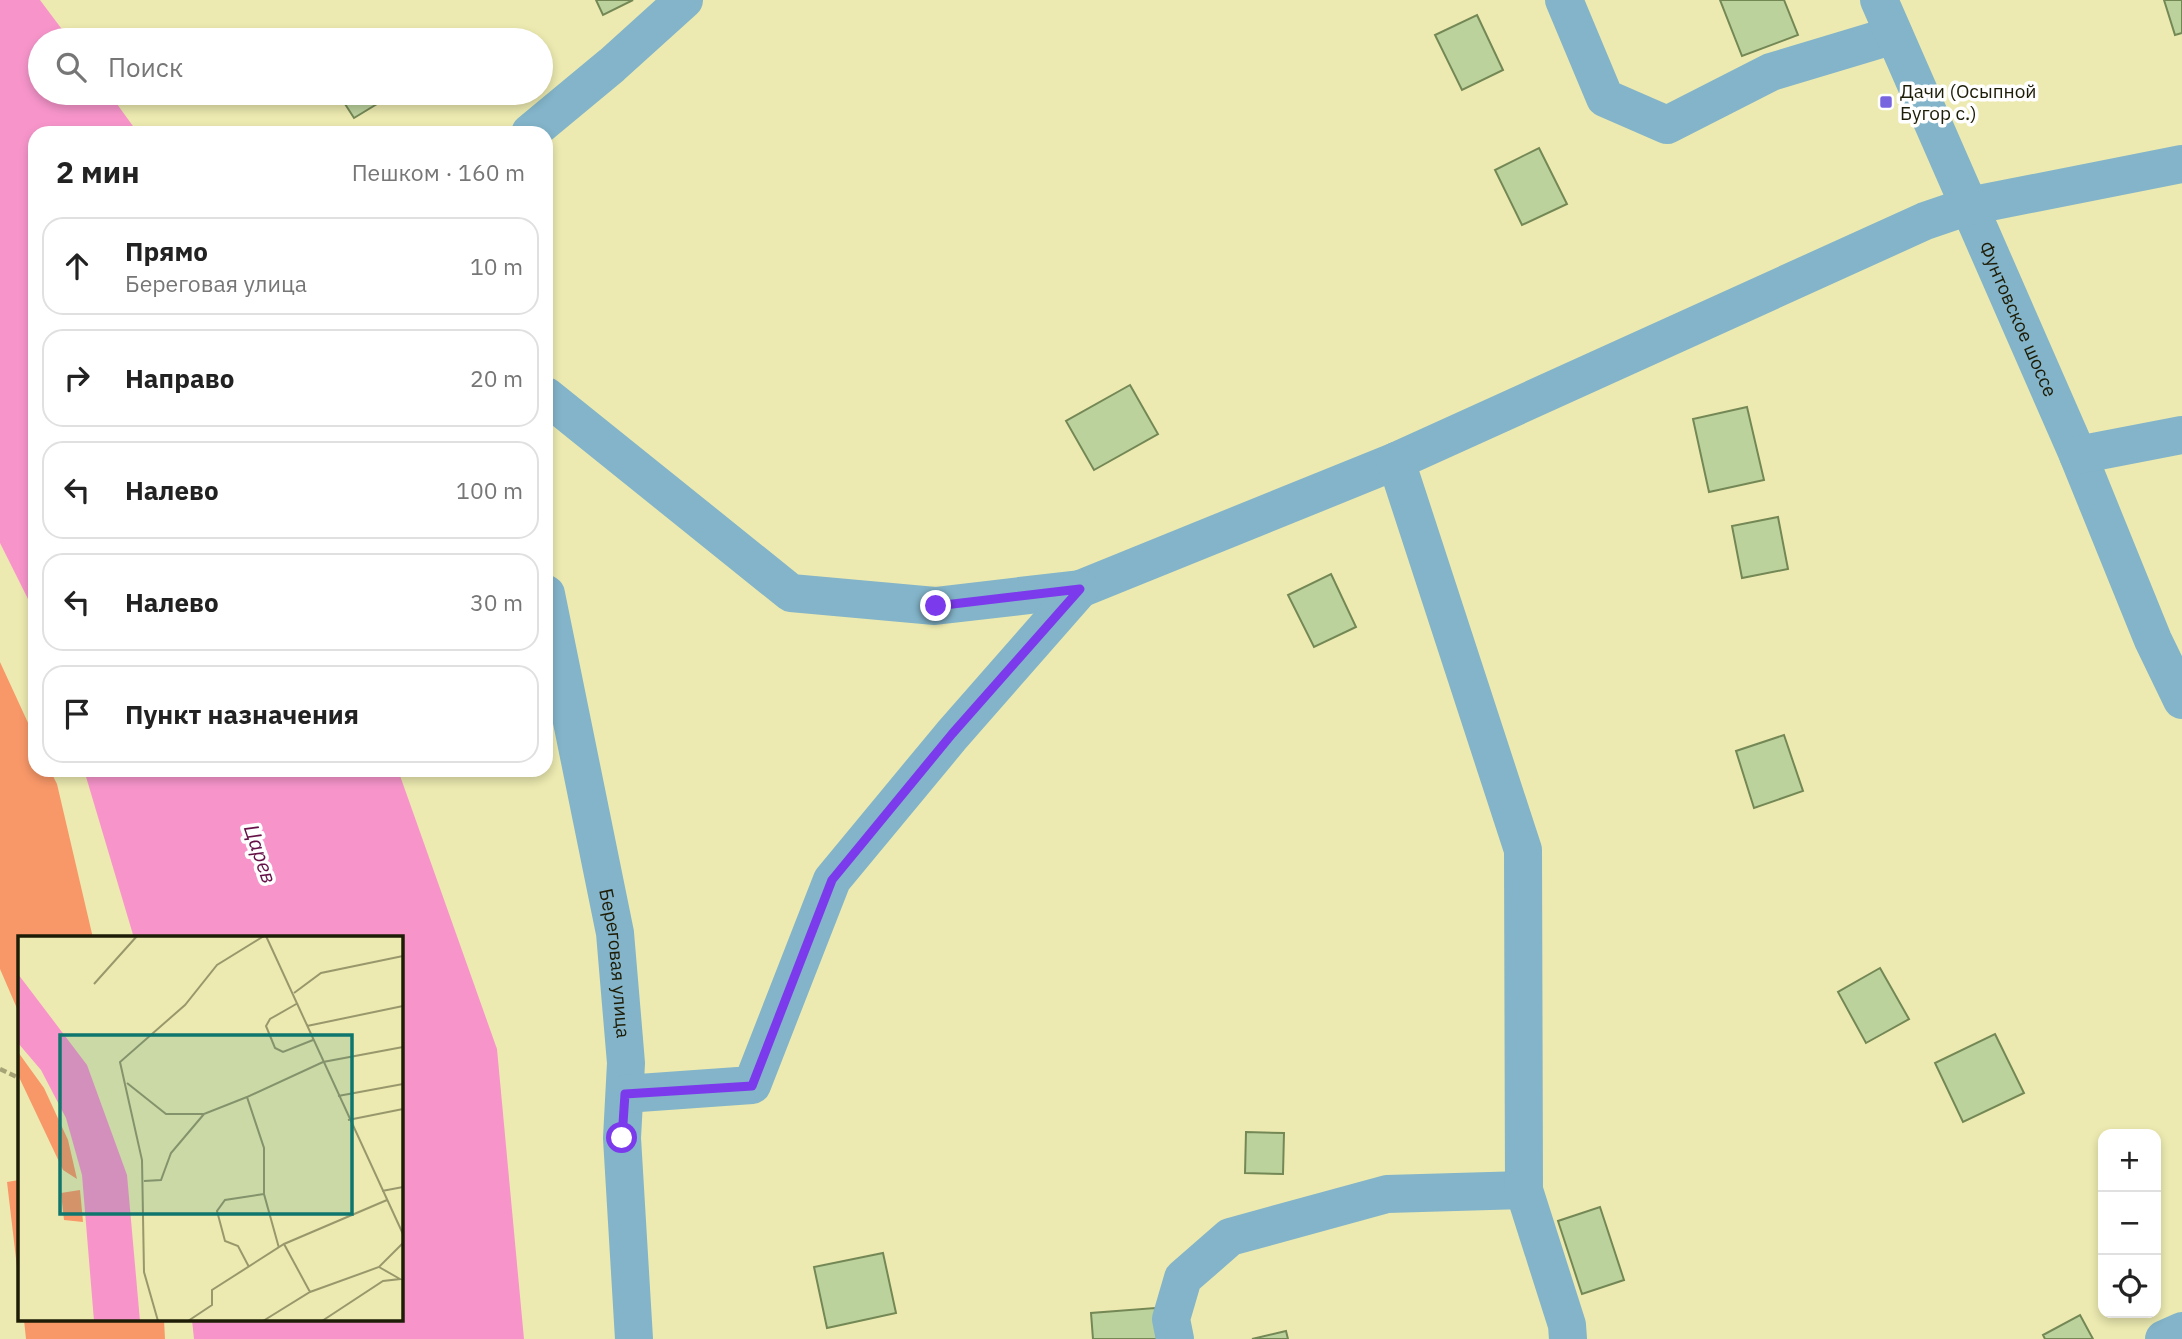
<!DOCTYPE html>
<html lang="ru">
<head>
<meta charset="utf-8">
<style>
  body { margin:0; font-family:"IBM Plex Sans",sans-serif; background:#f6f6f6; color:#222 }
  .controls { position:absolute; right:21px; bottom:21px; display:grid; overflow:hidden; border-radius:14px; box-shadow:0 4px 10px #0003 }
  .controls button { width:63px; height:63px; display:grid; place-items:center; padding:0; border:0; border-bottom:2px solid #e0e0e0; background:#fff; color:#222; font:35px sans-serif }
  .stop { position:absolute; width:21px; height:21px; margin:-16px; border:5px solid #7c3aed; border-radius:50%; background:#fff }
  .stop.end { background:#7c3aed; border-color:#fff; box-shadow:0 2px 7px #0008 }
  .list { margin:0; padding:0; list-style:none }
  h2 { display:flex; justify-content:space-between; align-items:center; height:91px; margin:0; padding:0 28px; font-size:30px }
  h2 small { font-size:23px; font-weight:400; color:#767676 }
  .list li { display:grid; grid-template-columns:46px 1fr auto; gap:21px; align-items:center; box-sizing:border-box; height:98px; margin:0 14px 14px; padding:0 14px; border:2px solid #e0e0e0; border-radius:21px }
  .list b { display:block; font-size:26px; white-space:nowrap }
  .list p { margin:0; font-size:23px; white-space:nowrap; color:#767676 }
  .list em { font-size:23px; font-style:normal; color:#767676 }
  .icon { flex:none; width:38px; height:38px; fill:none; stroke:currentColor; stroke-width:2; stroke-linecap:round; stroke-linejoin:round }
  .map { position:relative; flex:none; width:2182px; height:1339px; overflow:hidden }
  .search { position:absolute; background:#fff; box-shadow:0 4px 10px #0003; left:28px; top:28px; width:525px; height:77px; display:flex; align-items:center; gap:18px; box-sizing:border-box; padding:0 24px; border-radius:38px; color:#767676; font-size:26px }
  .panel { position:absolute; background:#fff; box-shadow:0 4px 10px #0003; left:28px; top:126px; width:525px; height:651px; border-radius:21px }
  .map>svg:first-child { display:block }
</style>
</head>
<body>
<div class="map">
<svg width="2182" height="1339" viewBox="0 0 2182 1339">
  <rect width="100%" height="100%" fill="#eceab0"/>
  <path fill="#f89869" d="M0 662 35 738V770H50L57 784 93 938H19V1013L0 969Z
    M19 1180V1284L7 1182Z
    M24 1320H164L165 1339H26Z"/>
  <path fill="#f795cb" d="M0 0H40L70 40H40V93H109L138 133H35V613L0 543Z
    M84 770H398L497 1049 524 1339H194L192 1320H401V938H134Z"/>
  <path fill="#bcd29d" stroke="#748856" stroke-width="2" d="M596 0H633L603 15Z
    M1720 0H1784L1798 35 1742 56Z
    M2164 0H2182V33L2175 35Z
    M1477 15 1503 70 1462 90 1435 35Z
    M338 93H395L354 118Z
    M1539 148 1567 204 1522 225 1495 170Z
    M1130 385 1158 434 1094 470 1066 421Z
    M1747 407 1764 480 1709 492 1693 419Z
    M1778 517 1788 569 1742 578 1732 526Z
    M1331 574 1356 627 1314 647 1288 595Z
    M1784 735 1803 791 1754 808 1736 751Z
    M1880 968 1909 1019 1866 1043 1838 992Z
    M1995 1034 2024 1093 1963 1122 1935 1063Z
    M1246 1132 1284 1133 1283 1174 1245 1173Z
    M1600 1207 1624 1280 1582 1294 1558 1221Z
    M883 1253 896 1313 827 1328 814 1267Z
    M1155 1308 1158 1339H1093L1091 1313Z
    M2080 1315 2093 1339H2045L2043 1335Z
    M1286 1331 1288 1339H1252Z"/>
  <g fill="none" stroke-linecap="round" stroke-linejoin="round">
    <path stroke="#a6a476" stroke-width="4.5" stroke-dasharray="7 3.5" stroke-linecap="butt" d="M0 1069 19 1078"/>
    <g stroke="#83b4c9" stroke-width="38">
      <path d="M1564 0 1605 98 1667 125 1771 72 1894 35"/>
      <path id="s1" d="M1879 0 2078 455 2153 640 2182 700"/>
      <path d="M530 133 612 65 684 0"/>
      <path d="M546 396 791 593 935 606 1080 589 1396 461"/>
      <path d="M2078 455 2182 435"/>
      <path id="s2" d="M546 594 615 933 626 1063 622 1138 634 1339"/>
      <path d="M625 1094 752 1085 832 880 952 735 1080 589"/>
      <path d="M1175 1339 1171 1319 1183 1278 1230 1237 1387 1194 1524 1190"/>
      <path d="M1568 1339 1567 1325 1524 1190 1523 850 1396 461 1925 221 1969 206 2182 164"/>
      <path d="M2164 1339 2182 1331"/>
    </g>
  </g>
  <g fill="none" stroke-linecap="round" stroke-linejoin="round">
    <path stroke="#7c3aed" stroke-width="9" d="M622 1138 625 1094 752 1086 832 880 952 734 1080 589 936 606"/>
  </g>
  <rect fill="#7765e0" stroke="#fff" stroke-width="2.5" x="1879" y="95" width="14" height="14" rx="3.5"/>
  <g text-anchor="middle" stroke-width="7" stroke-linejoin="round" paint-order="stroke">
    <g font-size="19" fill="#1d1c06" stroke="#fff" text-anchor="start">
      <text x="1900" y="98">Дачи (Осыпной<tspan x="1900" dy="22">Бугор с.)</tspan></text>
    </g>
    <g font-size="19" fill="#1d1c06" stroke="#fff">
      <text dy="7" stroke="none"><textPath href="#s1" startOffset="348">Фунтовское шоссе</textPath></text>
      <text dy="7" stroke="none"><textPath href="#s2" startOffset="376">Береговая улица</textPath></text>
    </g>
    <g font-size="21" font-style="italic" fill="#661048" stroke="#fff">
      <text transform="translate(260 854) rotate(71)" y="7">Царев</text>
    </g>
  </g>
  <g transform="translate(18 936)">
    <rect width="385" height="385" fill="#eceab0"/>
    <path d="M0 116 26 152 50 204 59 243 45 234 0 139ZM62 254 65 286 46 284 43 257Z" fill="#f89869"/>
    <path d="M0 38 69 129 109 239 122 385H76L64 239 48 182 23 134 0 107Z" fill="#f795cb"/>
    <path fill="none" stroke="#99986c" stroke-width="2" d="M248 0 385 298M76 48 119 0M276 57 303 37 385 20M280 67 252 83 248 90 257 112 265 116 295 104M289 90 385 70M109 147 148 178H186L229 161M320 160 385 148M330 184 385 173M126 245 143 244 153 217 186 178M364 255 385 251M266 308 292 356M261 312 246 258V212L229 161 305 126 385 111M231 331 220 310 207 305 199 275 207 264 246 258M140 385 126 336 124 224 102 126 167 69 199 29 246 0M170 385 194 369V354L266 308 369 264M245 385 292 356 361 331 385 307M304 385 365 345 382 343 361 331"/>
    <path fill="#0f766e" fill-opacity="0.15" stroke="#0f766e" stroke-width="3.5" d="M42 99H334V278H42Z"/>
    <rect width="385" height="385" fill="none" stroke="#1d1c06" stroke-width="3.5"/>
  </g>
</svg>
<div class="controls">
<button>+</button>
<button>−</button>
<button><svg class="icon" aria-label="locate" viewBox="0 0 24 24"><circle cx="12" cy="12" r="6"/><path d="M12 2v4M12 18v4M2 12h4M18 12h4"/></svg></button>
</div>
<div class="stop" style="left:622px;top:1138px"></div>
<div class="stop end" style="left:936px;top:606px"></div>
<div class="search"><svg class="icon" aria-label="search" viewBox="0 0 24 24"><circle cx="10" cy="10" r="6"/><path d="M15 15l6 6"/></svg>Поиск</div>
<section class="panel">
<h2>2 мин<small>Пешком · 160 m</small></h2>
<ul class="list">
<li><svg class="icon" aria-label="ahead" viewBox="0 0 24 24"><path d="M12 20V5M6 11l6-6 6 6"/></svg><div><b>Прямо</b><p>Береговая улица</p></div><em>10 m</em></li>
<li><svg class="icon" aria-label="right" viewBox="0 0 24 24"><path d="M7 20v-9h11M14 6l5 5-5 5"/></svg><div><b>Направо</b></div><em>20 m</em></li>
<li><svg class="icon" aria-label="left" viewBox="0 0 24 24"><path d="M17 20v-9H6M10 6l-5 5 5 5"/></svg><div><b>Налево</b></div><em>100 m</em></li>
<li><svg class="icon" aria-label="left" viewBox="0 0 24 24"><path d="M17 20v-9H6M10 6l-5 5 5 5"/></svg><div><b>Налево</b></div><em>30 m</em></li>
<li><svg class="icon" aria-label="arrive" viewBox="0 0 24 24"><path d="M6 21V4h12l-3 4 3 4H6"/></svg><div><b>Пункт назначения</b></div></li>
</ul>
</section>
</div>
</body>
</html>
